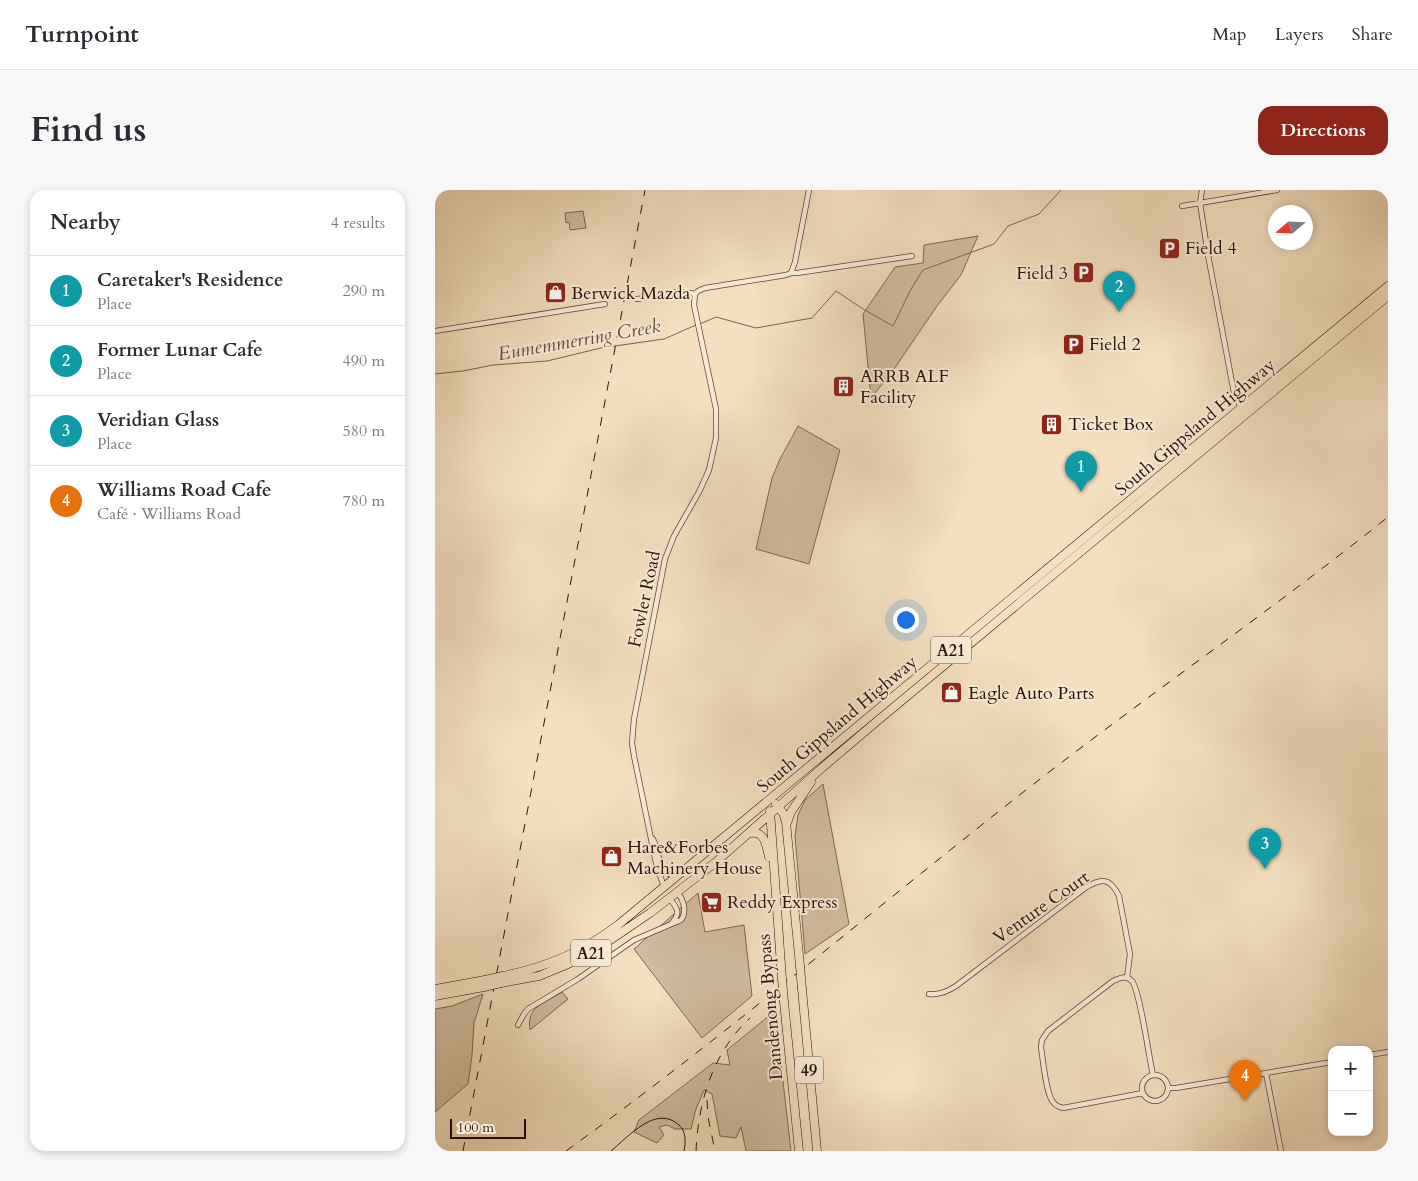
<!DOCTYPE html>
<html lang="en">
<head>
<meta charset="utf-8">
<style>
  body { margin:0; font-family:Cardo,serif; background:#f7f7f7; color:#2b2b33 }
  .controls { position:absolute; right:15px; bottom:15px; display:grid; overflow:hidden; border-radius:10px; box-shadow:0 2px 8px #0003 }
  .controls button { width:45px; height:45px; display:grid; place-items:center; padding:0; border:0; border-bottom:1px solid #e1e1e2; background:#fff; color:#2b2b33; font:25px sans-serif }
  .compass { position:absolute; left:833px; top:15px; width:45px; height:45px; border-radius:50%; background:#fff; box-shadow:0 2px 8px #0003; rotate:251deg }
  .scale { position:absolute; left:15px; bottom:12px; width:76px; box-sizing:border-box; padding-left:5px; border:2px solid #2c0f03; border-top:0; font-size:14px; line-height:18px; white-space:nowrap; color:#2c0f03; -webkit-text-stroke:4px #f8ead5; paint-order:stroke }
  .you { position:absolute; left:470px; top:429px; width:18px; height:18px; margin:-12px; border:4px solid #fff; border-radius:50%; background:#1a73e8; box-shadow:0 0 0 8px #1a73e833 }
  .badge { display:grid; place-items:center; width:32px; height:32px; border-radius:50%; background:#8f2418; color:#fff; font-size:16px; font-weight:700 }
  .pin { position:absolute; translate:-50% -41px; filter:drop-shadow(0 1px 2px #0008) }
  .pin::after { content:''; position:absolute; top:26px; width:18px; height:15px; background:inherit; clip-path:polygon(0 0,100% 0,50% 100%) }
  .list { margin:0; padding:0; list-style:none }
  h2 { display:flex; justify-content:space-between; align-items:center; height:65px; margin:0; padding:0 20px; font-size:21px }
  h2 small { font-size:16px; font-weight:400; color:#7c7c81 }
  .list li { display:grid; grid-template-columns:32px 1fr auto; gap:15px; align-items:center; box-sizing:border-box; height:70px; padding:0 20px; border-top:1px solid #e1e1e2 }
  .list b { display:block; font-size:19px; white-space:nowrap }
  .list p { margin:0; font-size:16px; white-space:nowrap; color:#7c7c81 }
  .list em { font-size:16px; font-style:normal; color:#7c7c81 }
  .map { position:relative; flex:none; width:953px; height:961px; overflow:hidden; border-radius:15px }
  header { display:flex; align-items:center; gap:30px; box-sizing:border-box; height:70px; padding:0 25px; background:#fff; border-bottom:1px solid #e1e1e2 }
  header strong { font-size:24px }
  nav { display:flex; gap:28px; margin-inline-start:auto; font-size:18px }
  .intro { display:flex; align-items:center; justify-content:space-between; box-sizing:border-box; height:120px; padding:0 30px }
  h1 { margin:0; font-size:35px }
  .button { padding:12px 22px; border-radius:15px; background:#8f2418; color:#fff; font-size:18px; font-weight:700 }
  main { display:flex; gap:30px; padding:0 30px }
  aside { flex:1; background:#fff; border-radius:15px; box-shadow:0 2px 8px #0003 }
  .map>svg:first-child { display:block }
</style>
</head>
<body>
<header>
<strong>Turnpoint</strong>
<nav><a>Map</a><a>Layers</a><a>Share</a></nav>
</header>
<div class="intro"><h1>Find us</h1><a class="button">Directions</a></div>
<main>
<aside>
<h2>Nearby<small>4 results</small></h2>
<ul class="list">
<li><span class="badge" style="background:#0f9aa8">1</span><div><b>Caretaker's Residence</b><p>Place</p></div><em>290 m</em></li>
<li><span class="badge" style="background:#0f9aa8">2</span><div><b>Former Lunar Cafe</b><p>Place</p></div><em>490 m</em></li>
<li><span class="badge" style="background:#0f9aa8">3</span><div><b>Veridian Glass</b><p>Place</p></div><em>580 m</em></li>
<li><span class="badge" style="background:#e8710a">4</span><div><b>Williams Road Cafe</b><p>Café · Williams Road</p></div><em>780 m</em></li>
</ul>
</aside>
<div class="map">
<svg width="953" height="961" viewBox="0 0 953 961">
  <rect width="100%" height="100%" fill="#f4dfbe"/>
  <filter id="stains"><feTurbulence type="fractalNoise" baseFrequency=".004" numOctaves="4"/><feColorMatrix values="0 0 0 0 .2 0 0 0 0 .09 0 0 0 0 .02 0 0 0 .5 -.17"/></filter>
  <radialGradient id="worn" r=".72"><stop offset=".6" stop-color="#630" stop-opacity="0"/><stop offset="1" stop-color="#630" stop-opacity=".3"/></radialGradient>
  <path fill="#d2bc9e" stroke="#7f6650" d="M148 21 151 38 135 40 134 32 131 33 130 23Z
    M543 46 526 85 502 116 457 182 436 208 428 124 460 77 488 73 489 55Z
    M363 236 405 260 374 374 321 359 337 288 345 269Z
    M388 594 414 734 370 764 360 646 363 625 370 610Z
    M263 703 270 742 309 735 317 806 267 848 199 759Z
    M127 802 133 809 95 840C91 816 109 814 127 802Z
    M48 804 39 833 37 866 33 894 0 922V819L17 816Z
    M340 821 356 961H311L306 937 301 948 285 946 277 904 269 900 261 919 256 939H240L232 935 224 937 229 945 222 953 199 942 204 930 278 873 295 875 292 860Z"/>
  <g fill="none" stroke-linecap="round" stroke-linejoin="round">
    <path stroke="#7b614d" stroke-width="1" d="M265 134 281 127 321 138 377 128 401 101 428 119 458 136 476 99 488 80 559 54 573 36 604 24 626 0
      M0 184 28 181 58 175 112 171 166 158 229 149 261 135"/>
    <defs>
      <path id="street" d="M767 0 765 13 773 65 799 203 806 218
        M747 16 842 0
        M356 83 360 72 374 0
        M260 104 263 101 270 98 351 85 356 83H362L477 66
        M202 109C221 106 241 99 260 104
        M0 141 170 114
        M218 649C225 663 222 684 241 686
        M229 697 221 673 199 566 197 553 199 529 230 369 239 346 264 302 274 280 281 248V219L259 115 260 104
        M235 709C243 719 246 723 236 734
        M494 804C504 805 512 802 521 796L650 698C666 688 675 687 684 706L695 764 692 788
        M83 835 89 824 93 819 143 789 199 750 246 730C252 722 249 711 243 703
        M934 865 953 862
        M831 883 846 961
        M707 898a13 13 0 1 1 26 0a13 13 0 1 1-26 0Z
        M733 898H741L897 872
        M708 903 628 918C624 917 621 916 618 912 611 904 608 870 606 857L607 850 613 841 678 791C685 788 691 785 697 791 705 801 714 868 718 885"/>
      <path id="highway" d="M341 614 348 623 351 632 365 776
        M335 621 347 789
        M352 633 356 622 376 592
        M315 643C330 641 331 654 334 667
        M68 786C112 777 147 762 183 735L953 96
        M66 793 104 786 133 774 159 761 215 723 281 672 388 577 441 532 953 106
        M0 799 50 790
        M367 799 382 961
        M0 806 49 797
        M349 812 364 961"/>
    </defs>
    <use href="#street" stroke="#5e4332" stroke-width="6"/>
    <use href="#highway" stroke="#2c0f03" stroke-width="9"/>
    <use href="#street" stroke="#f8ead5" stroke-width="4.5"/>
    <use href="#highway" stroke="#f4dfbe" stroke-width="8"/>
    <path stroke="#2c0f03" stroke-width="1" d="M176 961C193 947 221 914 244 935 251 941 251 952 249 961"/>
    <path stroke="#2c0f03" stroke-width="1" stroke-dasharray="9 9" stroke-linecap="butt" d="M272 910 273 927 280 961
      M28 961 210 0
      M131 961C286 849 432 725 582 607 704 511 832 424 953 327
      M261 961C263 912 278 862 315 828"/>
    <defs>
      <path id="highway-bridge" d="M365 776 367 799
        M347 789 349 812
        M50 790 68 786
        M49 797 66 793"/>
    </defs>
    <use href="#highway-bridge" stroke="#2c0f03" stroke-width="9" stroke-linecap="butt"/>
    <use href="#highway-bridge" stroke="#f4dfbe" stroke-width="8"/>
  </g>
  <defs>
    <symbol id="parking-square" viewBox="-11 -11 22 22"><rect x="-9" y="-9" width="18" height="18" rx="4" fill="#8f2418" stroke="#f8ead5"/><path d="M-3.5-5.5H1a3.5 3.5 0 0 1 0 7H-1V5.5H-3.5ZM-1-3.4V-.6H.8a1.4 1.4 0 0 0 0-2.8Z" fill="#fff"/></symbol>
    <symbol id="shop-square" viewBox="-11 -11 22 22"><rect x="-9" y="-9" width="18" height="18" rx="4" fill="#8f2418" stroke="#f8ead5"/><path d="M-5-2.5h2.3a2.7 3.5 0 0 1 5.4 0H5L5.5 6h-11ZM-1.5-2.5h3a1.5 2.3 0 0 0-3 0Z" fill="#fff"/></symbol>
    <symbol id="building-square" viewBox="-11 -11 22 22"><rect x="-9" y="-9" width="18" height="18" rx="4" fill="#8f2418" stroke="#f8ead5"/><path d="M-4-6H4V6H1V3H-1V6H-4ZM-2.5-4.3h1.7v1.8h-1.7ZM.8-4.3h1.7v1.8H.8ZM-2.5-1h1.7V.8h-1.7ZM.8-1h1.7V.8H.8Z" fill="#fff"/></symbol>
    <symbol id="supermarket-square" viewBox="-11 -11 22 22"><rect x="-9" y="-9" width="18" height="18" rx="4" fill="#8f2418" stroke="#f8ead5"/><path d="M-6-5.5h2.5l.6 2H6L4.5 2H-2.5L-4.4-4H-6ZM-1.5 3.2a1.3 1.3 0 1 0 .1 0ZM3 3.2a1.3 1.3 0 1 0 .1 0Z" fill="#fff"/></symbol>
  </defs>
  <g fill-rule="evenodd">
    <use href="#parking-square" x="722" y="46" width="25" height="25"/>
    <use href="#parking-square" x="636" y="70" width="25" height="25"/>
    <use href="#shop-square" x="108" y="90" width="25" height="25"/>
    <use href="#parking-square" x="626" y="142" width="25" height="25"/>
    <use href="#building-square" x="396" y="184" width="25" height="25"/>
    <use href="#building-square" x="604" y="222" width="25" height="25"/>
    <use href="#shop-square" x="504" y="490" width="25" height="25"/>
    <use href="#shop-square" x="164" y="654" width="25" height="25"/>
    <use href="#supermarket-square" x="264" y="700" width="25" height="25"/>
  </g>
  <g text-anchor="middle" stroke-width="4" stroke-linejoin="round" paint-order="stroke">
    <g fill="#f8ead5" stroke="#695142" stroke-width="1">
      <rect x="496" y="446.5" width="40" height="27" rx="4"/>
      <rect x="136" y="749.5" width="40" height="27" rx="4"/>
      <rect x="360" y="866.5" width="28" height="27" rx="4"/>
    </g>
    <g font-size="16" font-weight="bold" fill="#2c0f03">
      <text x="516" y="466">A21</text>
      <text x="156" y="769">A21</text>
      <text x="374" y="886">49</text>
    </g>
    <g font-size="18" fill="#2c0f03" stroke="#f8ead5" text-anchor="start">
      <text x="750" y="64">Field 4</text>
      <text x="633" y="89" text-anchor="end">Field 3</text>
      <text x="136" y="109">Berwick Mazda</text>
      <text x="654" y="160">Field 2</text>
      <text x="425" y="192">ARRB ALF<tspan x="425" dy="21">Facility</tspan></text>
      <text x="633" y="240">Ticket Box</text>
      <text x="533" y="509">Eagle Auto Parts</text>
      <text x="192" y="663">Hare&amp;Forbes<tspan x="192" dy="21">Machinery House</tspan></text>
      <text x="292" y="718">Reddy Express</text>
    </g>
    <g font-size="18" fill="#2c0f03" stroke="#f8ead5">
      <text transform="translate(760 237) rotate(-40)" y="6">South Gippsland Highway</text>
      <text transform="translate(209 409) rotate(-78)" y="6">Fowler Road</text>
      <text transform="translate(402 534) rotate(-40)" y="6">South Gippsland Highway</text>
      <text transform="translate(606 717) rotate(-35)" y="6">Venture Court</text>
      <text transform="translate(335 817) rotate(-95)" y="6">Dandenong Bypass</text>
    </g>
    <g font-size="19" font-style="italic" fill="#674d3a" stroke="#f8ead5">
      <text transform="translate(144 149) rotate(-10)" y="7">Eumemmerring Creek</text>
    </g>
  </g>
  <rect width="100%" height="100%" filter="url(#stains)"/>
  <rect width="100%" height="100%" fill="url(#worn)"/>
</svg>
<div class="controls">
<button>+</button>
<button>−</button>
</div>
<svg class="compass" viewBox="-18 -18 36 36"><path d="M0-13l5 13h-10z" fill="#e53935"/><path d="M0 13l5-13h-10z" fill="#7c7c81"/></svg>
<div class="scale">100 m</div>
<div class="you"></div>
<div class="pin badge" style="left:646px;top:302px;background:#0f9aa8">1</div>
<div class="pin badge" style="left:684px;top:122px;background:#0f9aa8">2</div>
<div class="pin badge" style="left:830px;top:679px;background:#0f9aa8">3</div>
<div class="pin badge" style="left:810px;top:911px;background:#e8710a">4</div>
</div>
</main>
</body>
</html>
